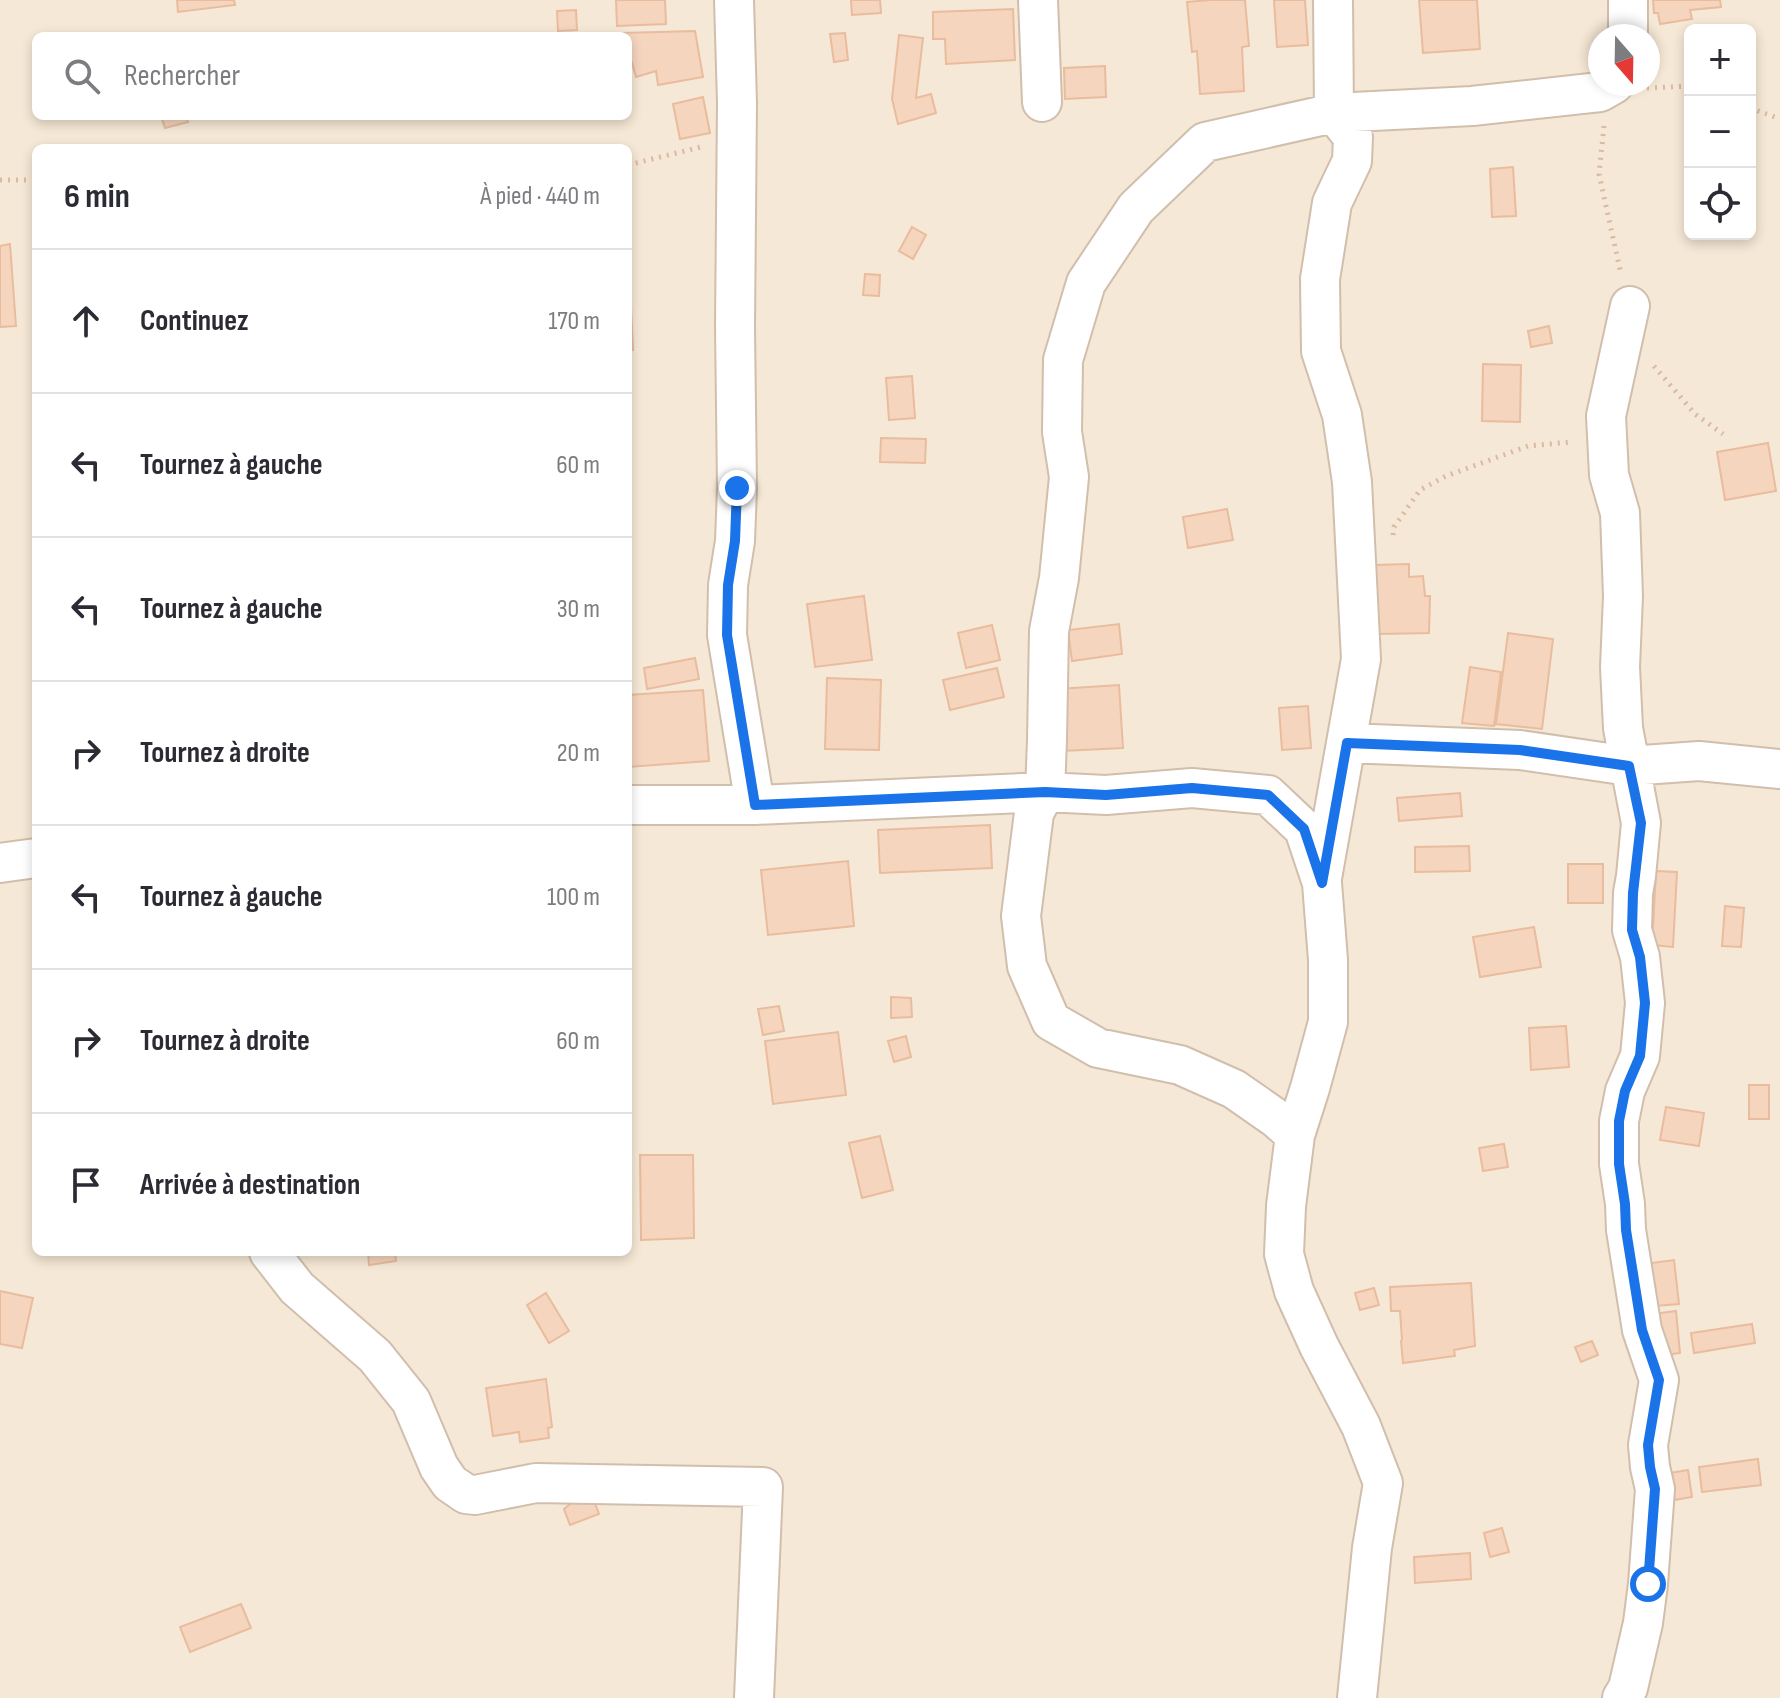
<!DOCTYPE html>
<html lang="fr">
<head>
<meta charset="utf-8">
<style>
  body { margin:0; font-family:"Sofia Sans Condensed",sans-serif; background:#f7f7f7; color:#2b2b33 }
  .controls { position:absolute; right:24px; top:24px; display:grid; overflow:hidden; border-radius:12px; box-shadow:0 4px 12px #0003 }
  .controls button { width:72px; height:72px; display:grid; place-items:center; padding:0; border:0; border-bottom:2px solid #e1e1e2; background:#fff; color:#2b2b33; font:40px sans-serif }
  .compass { position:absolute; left:1588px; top:24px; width:72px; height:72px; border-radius:50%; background:#fff; box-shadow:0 4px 12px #0003; rotate:160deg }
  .stop { position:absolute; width:24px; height:24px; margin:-18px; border:6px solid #1a73e8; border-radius:50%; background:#fff }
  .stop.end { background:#1a73e8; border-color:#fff; box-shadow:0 2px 8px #0008 }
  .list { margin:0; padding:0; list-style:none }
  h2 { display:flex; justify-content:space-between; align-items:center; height:104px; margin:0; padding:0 32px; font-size:34px }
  h2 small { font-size:26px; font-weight:400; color:#7c7c81 }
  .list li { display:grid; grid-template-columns:52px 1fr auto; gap:24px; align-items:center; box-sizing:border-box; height:144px; padding:0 32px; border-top:2px solid #e1e1e2 }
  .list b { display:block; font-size:30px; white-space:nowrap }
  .list em { font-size:26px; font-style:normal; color:#7c7c81 }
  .icon { flex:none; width:44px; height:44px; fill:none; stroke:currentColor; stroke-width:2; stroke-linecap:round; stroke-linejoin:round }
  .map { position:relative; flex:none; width:1780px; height:1698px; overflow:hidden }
  .search { position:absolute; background:#fff; box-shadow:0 4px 12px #0003; left:32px; top:32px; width:600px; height:88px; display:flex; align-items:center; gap:20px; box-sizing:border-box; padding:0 28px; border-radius:12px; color:#7c7c81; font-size:30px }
  .panel { position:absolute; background:#fff; box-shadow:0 4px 12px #0003; left:32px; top:144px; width:600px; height:1112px; border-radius:12px }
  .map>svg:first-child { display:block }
</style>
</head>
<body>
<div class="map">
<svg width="1780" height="1698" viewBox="0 0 1780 1698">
  <rect width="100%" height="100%" fill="#fef6e8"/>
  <path fill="#f6e8d6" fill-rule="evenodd" d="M0 0H1780V1698H0ZM1690 30H1750V234H1690ZM36 36H628V116H36ZM1600 36H1648V84H1600ZM36 148H628V1252H36Z"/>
  <path fill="#f5d5be" stroke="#e9bc9d" stroke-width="2" d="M177 0H234L235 5 178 12Z
    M616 0H665L666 24 617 26Z
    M851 0H880L881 13 852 15Z
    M1209 0H1245L1249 46 1242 47 1244 91 1200 94 1197 51 1192 52 1187 2Z
    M1274 0H1305L1308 45 1277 47Z
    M1419 0H1477L1480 49 1423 53Z
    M1653 0H1720L1721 7 1690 10 1692 19 1660 24 1658 13H1654Z
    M1013 9 1015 60 946 64 945 39H933V12Z
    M576 10 577 30 558 31 557 11Z
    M695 31 703 77 658 85 656 71 636 77 628 49V36H622V33Z
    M845 33 848 60 834 62 830 34Z
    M899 35 923 38 916 98 931 94 936 113 898 124 892 99Z
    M1105 66 1106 97 1065 99 1064 68Z
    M703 97 710 133 680 139 673 104Z
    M161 116H186L188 122 165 128Z
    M1513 167 1516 216 1492 217 1490 169Z
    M912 227 926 235 913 259 899 251Z
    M10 244 16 326 0 327V246Z
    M865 274 880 275 879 296 863 295Z
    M628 308H631L633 350 628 351Z
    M1549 326 1552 343 1531 347 1528 331Z
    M1483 364 1521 365 1520 422 1482 421Z
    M912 376 915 418 889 420 886 378Z
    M881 438 926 439 925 463 880 462Z
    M1768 443 1776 491 1725 500 1717 452Z
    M1227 509 1233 540 1188 548 1183 517Z
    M1409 564V577L1423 576 1425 596H1430L1429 633 1379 634 1374 565Z
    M864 596 872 660 815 667 807 604Z
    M1119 624 1122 654 1072 661 1068 630Z
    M992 625 1000 660 966 668 958 633Z
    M1508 633 1553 639 1542 729 1496 724Z
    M695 658 699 679 647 689 644 668Z
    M1470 667 1501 672 1494 726 1462 723Z
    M997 668 1004 697 950 710 943 680Z
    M827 678 881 680 879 750 825 749Z
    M1119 685 1123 748 1062 751 1058 689Z
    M703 690 709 761 628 767V695Z
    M1308 706 1311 748 1282 750 1279 708Z
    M1460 793 1462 816 1399 821 1397 798Z
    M990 825 992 868 880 873 878 830Z
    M1469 846 1470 871 1415 872V847Z
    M848 861 854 926 768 935 761 870Z
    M1568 864H1603V903H1568Z
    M1656 871 1677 872 1673 947 1652 945Z
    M1725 906 1744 908 1741 947 1722 946Z
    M1534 927 1541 967 1480 977 1473 937Z
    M891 997 911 998 912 1017 891 1018Z
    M779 1006 784 1031 763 1035 758 1009Z
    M1566 1026 1569 1067 1531 1070 1529 1028Z
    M838 1032 846 1095 773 1104 765 1041Z
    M906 1036 911 1057 894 1062 888 1041Z
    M1749 1085H1769V1119H1749Z
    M1666 1107 1704 1113 1699 1146 1660 1140Z
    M880 1136 893 1190 862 1198 849 1143Z
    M1504 1144 1508 1167 1483 1171 1479 1148Z
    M640 1155H693L694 1238 641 1240Z
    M368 1252H395L396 1261 369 1265Z
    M1674 1260 1679 1304 1655 1306 1651 1263Z
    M1471 1283 1475 1346 1454 1350 1455 1356 1403 1363 1401 1341 1402 1340 1400 1311H1391L1390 1287Z
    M1374 1288 1379 1305 1360 1310 1355 1293Z
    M0 1291 33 1298 22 1348 0 1344Z
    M546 1293 569 1331 549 1343 527 1305Z
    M1676 1311 1680 1353 1658 1356 1653 1314Z
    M1752 1324 1755 1343 1694 1353 1691 1333Z
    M1592 1341 1598 1355 1581 1362 1575 1347Z
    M546 1379 552 1427 548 1428 549 1438 520 1442 519 1432 493 1436 486 1388Z
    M1758 1459 1761 1485 1702 1492 1699 1467Z
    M1688 1470 1692 1497 1668 1501 1664 1474Z
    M589 1488 599 1514 570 1525 564 1509 570 1504V1497Z
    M1502 1528 1509 1552 1490 1557 1484 1533Z
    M1470 1553 1471 1579 1415 1583 1414 1557Z
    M241 1604 251 1628 190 1652 180 1627Z"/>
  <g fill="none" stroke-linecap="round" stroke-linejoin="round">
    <defs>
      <path id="minor" d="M734 0 737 103 735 327 737 488 735 541 728 585 727 635 755 805
        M1038 0 1042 102
        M1628 36V0
        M1347 743 1520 750 1629 766 1699 761 1780 769
        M628 805H755L1045 792 1034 813 1021 916 1027 966 1051 1021 1098 1048 1180 1065 1234 1089 1277 1119 1295 1135 1310 1088 1328 1022V960L1322 883 1304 829 1268 795 1192 788 1106 795 1045 792 1047 740 1049 631 1059 578 1069 477 1062 432 1063 360 1086 283 1136 208 1205 142 1334 113 1472 106 1600 92 1614 84
        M0 863 36 858
        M1322 878 1361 659 1352 482 1342 415 1321 351 1320 279 1332 203 1352 161 1353 137 1334 113 1333 0
        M1295 1135 1286 1206 1284 1254 1294 1291 1319 1346 1361 1426 1383 1483 1372 1548 1357 1698
        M269 1252 297 1288 375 1356 411 1401 439 1467 450 1483 466 1494 475 1495 536 1483 763 1487 754 1698
        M1622 1698 1628 1688 1643 1623 1648 1584 1655 1489 1650 1467 1648 1445 1659 1380 1642 1330 1626 1230 1625 1204 1619 1164V1121L1625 1091 1640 1056 1645 1003 1640 957 1632 930 1633 893 1636 876 1641 823 1623 728 1620 667 1623 596 1620 513 1609 475 1606 416 1630 306"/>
    </defs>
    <use href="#minor" stroke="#d1beac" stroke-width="42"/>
    <path stroke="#dbb8a0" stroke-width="5" stroke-dasharray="2 6" stroke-linecap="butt" d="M1647 88 1690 86
      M1750 108 1780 119
      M1604 126 1599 174 1621 274
      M628 165 701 147
      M0 180H36
      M1654 366 1695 414 1723 434
      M1393 535 1394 527 1420 490 1446 476 1528 446 1572 442"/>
    <use href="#minor" stroke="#fff" stroke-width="38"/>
  </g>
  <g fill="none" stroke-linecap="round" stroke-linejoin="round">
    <path stroke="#1a73e8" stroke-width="10" d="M737 488 735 541 728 585 727 635 755 805 1045 792 1106 795 1192 788 1268 795 1304 829 1322 883 1347 743 1520 750 1629 766 1641 823 1633 893 1632 930 1640 957 1645 1003 1640 1056 1625 1091 1619 1121V1164L1625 1204 1626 1230 1642 1330 1659 1380 1648 1445 1650 1467 1655 1489 1648 1584"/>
  </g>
</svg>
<div class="controls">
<button>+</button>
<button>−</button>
<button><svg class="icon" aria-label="locate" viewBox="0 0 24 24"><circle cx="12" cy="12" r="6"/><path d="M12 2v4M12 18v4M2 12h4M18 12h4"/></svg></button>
</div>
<svg class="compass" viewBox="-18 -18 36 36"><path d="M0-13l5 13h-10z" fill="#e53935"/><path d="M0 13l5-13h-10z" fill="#7c7c81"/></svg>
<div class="stop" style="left:1648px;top:1584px"></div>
<div class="stop end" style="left:737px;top:488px"></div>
<div class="search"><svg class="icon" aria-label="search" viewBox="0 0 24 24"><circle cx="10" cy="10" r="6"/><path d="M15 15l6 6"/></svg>Rechercher</div>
<section class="panel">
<h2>6 min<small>À pied · 440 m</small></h2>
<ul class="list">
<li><svg class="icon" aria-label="ahead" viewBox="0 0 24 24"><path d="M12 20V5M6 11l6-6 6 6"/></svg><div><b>Continuez</b></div><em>170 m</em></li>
<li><svg class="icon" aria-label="left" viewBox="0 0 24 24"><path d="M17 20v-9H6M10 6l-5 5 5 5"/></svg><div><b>Tournez à gauche</b></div><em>60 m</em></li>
<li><svg class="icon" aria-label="left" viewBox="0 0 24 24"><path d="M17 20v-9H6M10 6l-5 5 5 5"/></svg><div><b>Tournez à gauche</b></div><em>30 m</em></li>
<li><svg class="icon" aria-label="right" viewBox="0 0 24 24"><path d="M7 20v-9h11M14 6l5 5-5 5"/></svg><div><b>Tournez à droite</b></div><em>20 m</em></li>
<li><svg class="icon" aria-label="left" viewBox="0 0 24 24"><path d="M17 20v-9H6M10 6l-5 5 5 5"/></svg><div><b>Tournez à gauche</b></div><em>100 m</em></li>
<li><svg class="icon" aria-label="right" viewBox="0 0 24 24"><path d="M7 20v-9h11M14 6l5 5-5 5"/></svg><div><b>Tournez à droite</b></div><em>60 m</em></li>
<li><svg class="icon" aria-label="arrive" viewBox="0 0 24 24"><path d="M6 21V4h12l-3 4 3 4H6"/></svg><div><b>Arrivée à destination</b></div></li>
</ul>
</section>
</div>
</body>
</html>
